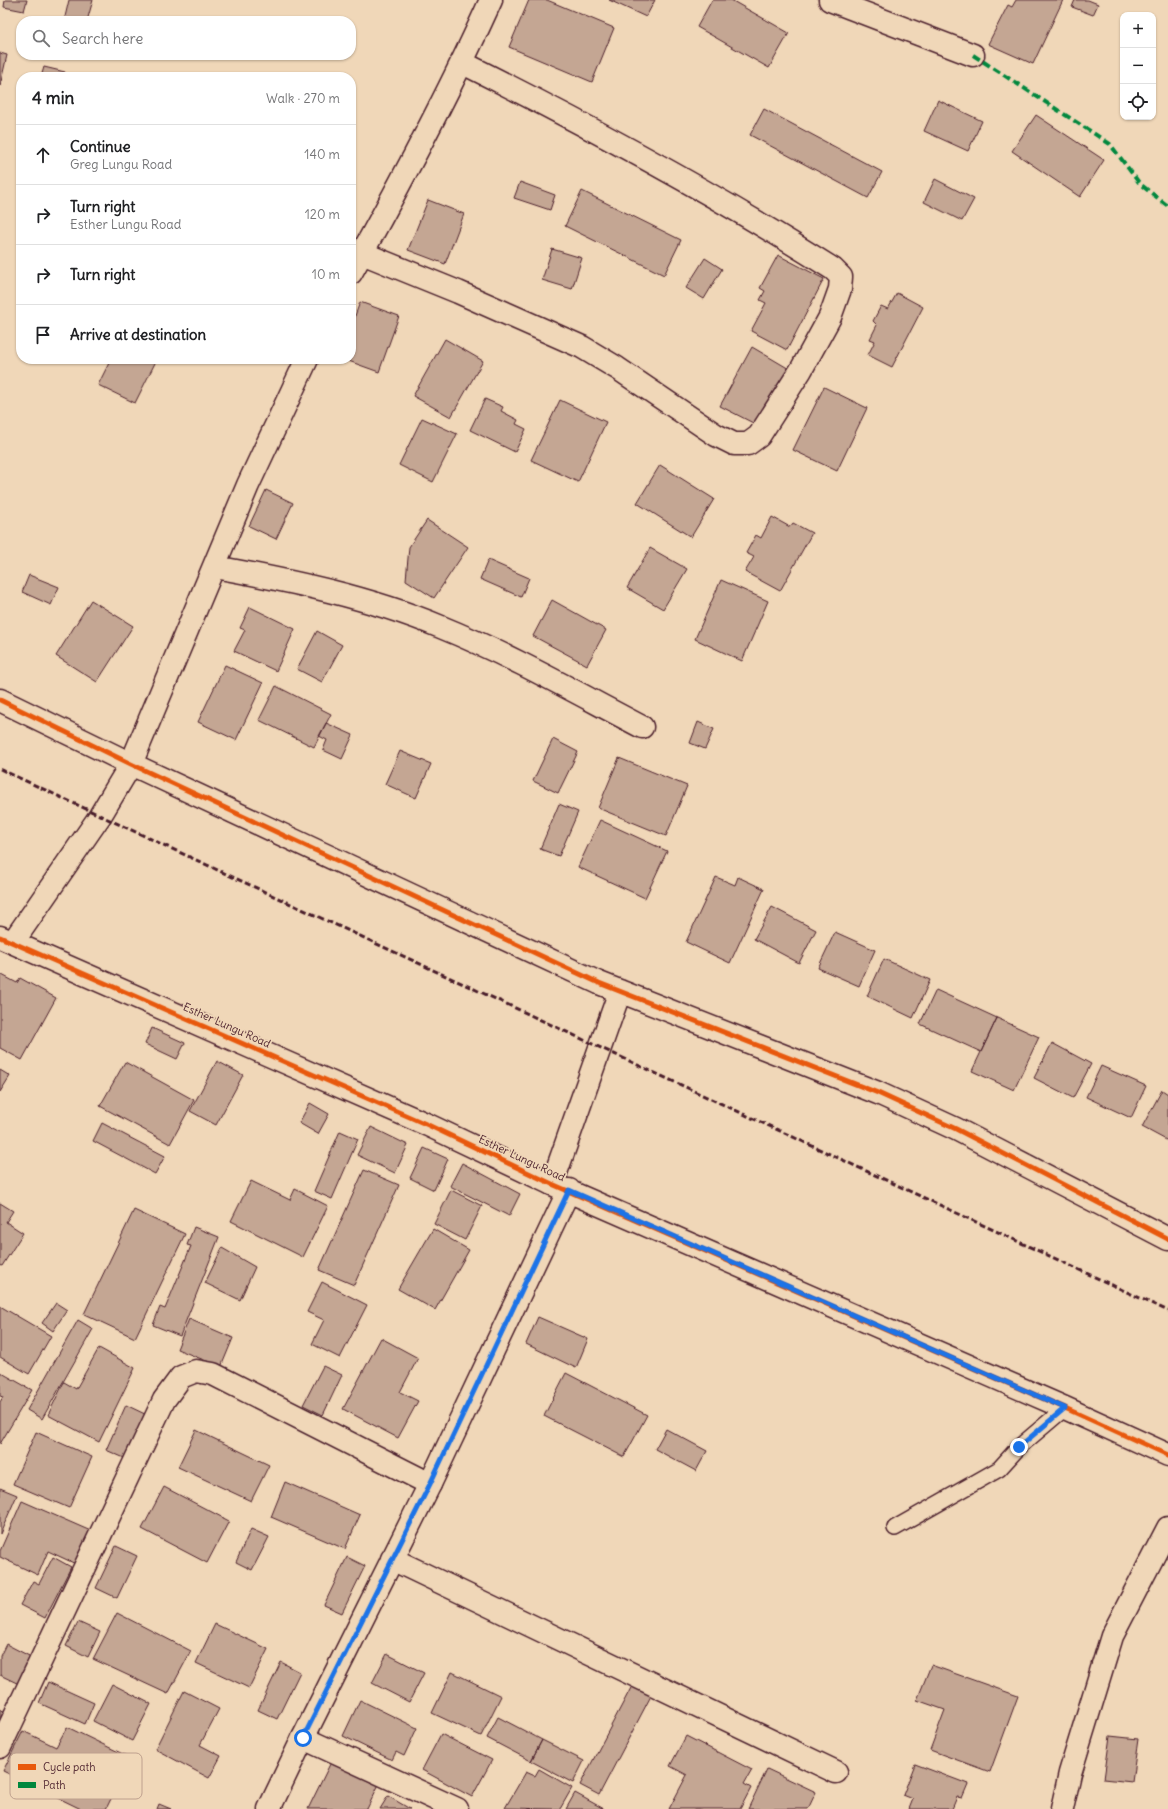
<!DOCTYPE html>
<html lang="en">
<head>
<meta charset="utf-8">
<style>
  body { margin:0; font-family:Delius,sans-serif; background:#f6f6f6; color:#202124 }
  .controls { position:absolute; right:12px; top:12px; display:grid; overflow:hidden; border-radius:8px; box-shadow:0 1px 3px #0004 }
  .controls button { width:36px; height:36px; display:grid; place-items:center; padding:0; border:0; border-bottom:1px solid #e0e0e0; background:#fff; color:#202124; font:20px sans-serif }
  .stop { position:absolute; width:12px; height:12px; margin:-9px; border:3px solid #1a73e8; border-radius:50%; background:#fff }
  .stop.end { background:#1a73e8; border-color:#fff; box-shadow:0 1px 4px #0008 }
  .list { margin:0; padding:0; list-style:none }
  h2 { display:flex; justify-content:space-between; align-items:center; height:52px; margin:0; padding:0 16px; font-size:17px }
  h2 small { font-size:13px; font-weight:400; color:#757577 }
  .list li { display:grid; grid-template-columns:26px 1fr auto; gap:12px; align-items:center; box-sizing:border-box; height:60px; padding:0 16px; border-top:1px solid #e0e0e0 }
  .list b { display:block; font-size:15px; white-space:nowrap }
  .list p { margin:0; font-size:13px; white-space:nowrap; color:#757577 }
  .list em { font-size:13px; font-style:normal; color:#757577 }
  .icon { flex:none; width:22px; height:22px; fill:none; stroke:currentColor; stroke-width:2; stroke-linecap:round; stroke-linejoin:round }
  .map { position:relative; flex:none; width:1168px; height:1809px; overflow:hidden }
  .search { position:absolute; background:#fff; box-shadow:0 1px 3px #0004; left:16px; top:16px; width:340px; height:44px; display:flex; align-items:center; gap:10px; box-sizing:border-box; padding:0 14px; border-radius:16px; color:#757577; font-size:15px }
  .panel { position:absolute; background:#fff; box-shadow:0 1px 3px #0004; left:16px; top:72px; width:340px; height:292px; border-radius:16px }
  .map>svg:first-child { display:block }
</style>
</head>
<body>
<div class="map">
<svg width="1168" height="1809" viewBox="0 0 1168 1809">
  <rect width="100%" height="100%" fill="#f0d7b8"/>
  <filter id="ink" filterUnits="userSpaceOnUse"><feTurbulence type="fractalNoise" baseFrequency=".025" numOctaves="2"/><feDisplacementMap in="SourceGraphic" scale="8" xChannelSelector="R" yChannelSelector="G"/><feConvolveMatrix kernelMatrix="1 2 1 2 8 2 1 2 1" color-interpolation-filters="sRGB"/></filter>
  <g filter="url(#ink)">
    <path fill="#c4a693" stroke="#4a1f2b" d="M5 0H27L24 11 4 7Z
      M69 0H93L87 21H64Z
      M529 0H547L614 28 592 82 509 47Z
      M609 0H655L646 17Z
      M712 0H731L789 33 769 68 697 27Z
      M1016 0H1063L1033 64 988 44 1008 5 1012 7Z
      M1075 0H1088L1098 4 1093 15 1072 7Z
      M0 53 7 55 0 86Z
      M44 67 65 72 64 77H41Z
      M938 100 982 121 968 151 924 131Z
      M764 109 882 172 868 198 750 135Z
      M1036 115 1104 160 1080 197 1012 151Z
      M935 179 974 199 962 221 924 202Z
      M520 182 555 195 550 210 514 198Z
      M582 191 681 240 664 275 565 226Z
      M428 200 464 214 445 264 408 250Z
      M552 249 582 258 572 289 542 280Z
      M778 255 824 279 787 350 751 331 766 303 760 300 765 291 760 288Z
      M705 258 722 269 704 299 686 288Z
      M897 293 923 307 892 367 868 355 875 341 870 339 877 325 873 321 881 306 888 309Z
      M360 302 399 316 379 372 343 359H351V327Z
      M445 339 483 361 451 417 413 396Z
      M752 347 791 370 759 426 720 406Z
      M111 359H157L135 403 98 385Z
      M824 387 867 408 837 471 793 450Z
      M485 399 503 407 501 411 518 420 516 424 526 429 515 452 470 430Z
      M560 400 606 422 578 482 531 460Z
      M422 418 457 434 433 482 399 465Z
      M660 465 714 499 691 537 637 503Z
      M266 490 293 503 276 539 249 526Z
      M772 517 790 527 793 523 812 533 780 591 745 572 754 557 746 553 756 535 761 538Z
      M427 520 468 547 434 598 406 580 409 547Z
      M650 548 687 569 663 609 627 588Z
      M488 560 529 578 521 597 480 579Z
      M29 575 59 587 51 605 22 592Z
      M721 580 768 601 742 661 695 639Z
      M91 600 133 626 97 682 56 656Z
      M552 600 606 630 587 665 533 636Z
      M250 607 295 629 276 671 234 651 245 630 240 628Z
      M317 631 342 645 322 682 297 669Z
      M225 665 263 683 236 740 198 722Z
      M276 686 331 714 314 747 259 720Z
      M698 722 714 729 705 749 690 743Z
      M326 723 353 735 342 759 323 750 327 740 319 736Z
      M553 739 578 752 558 793 533 781Z
      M400 751 431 764 416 798 385 784Z
      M619 758 687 786 666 836 598 808Z
      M559 804 578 812 559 856 540 849Z
      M600 820 667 851 645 898 578 867Z
      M716 877 735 885 738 877 764 889 730 963 686 942Z
      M772 907 816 930 799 963 754 939Z
      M835 932 875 950 859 986 818 968Z
      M884 959 930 980 913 1018 867 996Z
      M0 974 17 983 20 978 56 998 22 1060 0 1048Z
      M936 990 997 1018 981 1052 920 1024Z
      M997 1018 1039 1037 1014 1090 972 1071Z
      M152 1028 185 1043 177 1059 145 1044Z
      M1052 1043 1091 1064 1073 1098 1034 1078Z
      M217 1061 243 1075 216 1125 190 1111Z
      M125 1062 194 1100 170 1144 100 1106Z
      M1101 1066 1146 1086 1131 1118 1086 1097Z
      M0 1070 10 1076 0 1092Z
      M1162 1090 1168 1094V1141L1142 1127Z
      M310 1103 329 1114 318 1134 299 1123Z
      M102 1123 165 1156 155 1174 93 1141Z
      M371 1127 408 1145 395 1173 357 1155Z
      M340 1131 358 1139 332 1199 314 1191Z
      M424 1148 448 1159 434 1190 410 1178Z
      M462 1163 520 1194 509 1216 450 1186Z
      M364 1170 399 1185 354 1285 319 1270Z
      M251 1181 290 1200 295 1189 328 1206 303 1257 231 1221Z
      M451 1190 482 1206 465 1240 434 1224Z
      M0 1203 13 1211 6 1222 23 1233 2 1266 0 1265Z
      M134 1210 185 1234 135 1338 84 1314Z
      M194 1227 219 1237 180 1336 153 1325 160 1307 165 1309 191 1246 187 1245Z
      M433 1229 469 1250 435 1310 398 1289Z
      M222 1248 255 1267 240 1300 205 1283Z
      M322 1282 367 1305 340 1358 312 1344 324 1320 307 1312Z
      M56 1303 67 1310 53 1331 42 1323Z
      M0 1306 51 1336 29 1374 0 1357Z
      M538 1317 588 1339 576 1368 526 1344Z
      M189 1319 233 1338 221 1367 177 1349Z
      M78 1320 93 1329 42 1419 27 1410Z
      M381 1338 418 1358 400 1392 418 1401 398 1438 343 1409Z
      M99 1348 135 1368 99 1442 48 1415 64 1382 76 1389Z
      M323 1366 342 1375 323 1415 303 1405Z
      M0 1372 32 1390 0 1444V1402L3 1397 0 1396Z
      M566 1373 647 1415 624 1457 544 1416Z
      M126 1405 149 1416 129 1460 106 1450Z
      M666 1429 707 1451 696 1471 655 1449Z
      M196 1430 269 1465 251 1501 178 1467Z
      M36 1432 92 1457 69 1508 13 1484Z
      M285 1482 360 1515 345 1549 271 1517Z
      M164 1487 229 1521 207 1563 142 1529Z
      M0 1488 17 1495 0 1534Z
      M22 1501 93 1532 78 1565 48 1551 38 1575 0 1557V1551Z
      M251 1529 269 1537 252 1570 236 1562Z
      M116 1546 137 1556 117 1598 96 1588Z
      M53 1557 71 1567 45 1618 20 1605 33 1581 39 1584Z
      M347 1557 365 1566 342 1613 324 1605Z
      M117 1613 191 1651 168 1694 93 1659Z
      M78 1622 100 1632 88 1657 66 1646Z
      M215 1624 268 1649 249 1688 196 1663Z
      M6 1644 35 1659 21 1685 0 1675V1656Z
      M387 1654 424 1673 409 1702 372 1683Z
      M281 1662 300 1672 277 1719 258 1710Z
      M931 1665 1018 1696 990 1772 930 1750 945 1710 917 1700Z
      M452 1672 501 1696 481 1736 432 1713Z
      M48 1682 94 1703 85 1724 39 1703Z
      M112 1684 151 1704 132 1741 93 1721Z
      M633 1684 652 1694 599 1795 580 1785Z
      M184 1691 219 1709 200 1745 221 1756 209 1778 155 1749Z
      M360 1700 417 1728 404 1756 396 1752 392 1760 343 1736Z
      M0 1709 7 1713 0 1726Z
      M498 1717 542 1740 531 1761 487 1738Z
      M67 1727 131 1758 106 1809H81L3 1771 23 1731 56 1747Z
      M441 1734 492 1760 472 1797 422 1770Z
      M686 1736 752 1770 744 1784 751 1788 740 1809H669L687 1775 670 1766Z
      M1110 1736 1138 1739 1132 1782 1104 1779Z
      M542 1740 584 1761 573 1783 531 1761Z
      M332 1760 380 1782 367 1809H308Z
      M915 1764 968 1784 962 1798 957 1797 952 1809H909L913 1799 903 1795Z
      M539 1769 572 1788 560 1809 505 1808 526 1772 535 1776Z
      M767 1769 816 1792 808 1809H748Z
      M575 1793 604 1809H566Z
      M388 1796 410 1809H380Z
      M159 1804 171 1809H157Z"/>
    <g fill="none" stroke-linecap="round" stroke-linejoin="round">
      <defs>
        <path id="service" d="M895 1528 999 1469 1019 1447 1065 1408"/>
        <path id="minor" d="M830 0 973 55
          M362 253 458 292 582 347 617 368 716 435 734 444H748L759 436 801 370 830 317 840 289 841 277 833 269C714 193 589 126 463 63
          M351 273C401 183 449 93 491 0
          M215 567C291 581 369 597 441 627 510 655 575 692 642 727
          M0 700 131 764 599 983 878 1093 956 1129 1168 1239
          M13 942 100 816 131 764 248 485 307 359
          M552 1184 620 991
          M392 1559 836 1772
          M303 1738 457 1809
          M0 1747 164 1400 181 1377 196 1371 213 1374 430 1484
          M1062 1809 1070 1773 1112 1636 1168 1528"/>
        <path id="tertiary" d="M0 937 428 1125 552 1184 1065 1408 1168 1455
          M269 1809 303 1738 430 1484 569 1190"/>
      </defs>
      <use href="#service" stroke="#4a1f2b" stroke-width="18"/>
      <use href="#minor" stroke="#4a1f2b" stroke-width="25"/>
      <use href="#tertiary" stroke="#4a1f2b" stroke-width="25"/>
      <use href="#service" stroke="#f0d7b8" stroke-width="15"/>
      <use href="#minor" stroke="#f0d7b8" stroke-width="22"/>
      <use href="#tertiary" stroke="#f0d7b8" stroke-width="22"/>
      <path stroke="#4a1f2b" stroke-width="3" stroke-dasharray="6 3" stroke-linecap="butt" d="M0 769 1168 1311"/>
      <path stroke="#00873e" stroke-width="4" stroke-dasharray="8 4" stroke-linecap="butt" d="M973 55 1110 144 1140 184 1168 206"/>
      <defs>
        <path id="cycleway" d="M0 700 131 764 599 983 878 1093 956 1129 1168 1239
          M0 937 428 1125 552 1184 1065 1408 1168 1455"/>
      </defs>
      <use href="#cycleway" stroke="#f0d7b8" stroke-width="8"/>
      <use href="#cycleway" stroke="#e8590c" stroke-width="5"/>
    </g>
  </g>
  <g fill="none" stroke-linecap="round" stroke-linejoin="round" filter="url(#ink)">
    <path stroke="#1a73e8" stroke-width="5" d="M303 1738 430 1484 569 1190 1065 1408 1019 1447"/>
  </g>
  <g text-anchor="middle" stroke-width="3.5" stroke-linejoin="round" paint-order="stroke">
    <g font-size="11" fill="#4a1f2b" stroke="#f0d7b8">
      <text transform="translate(227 1025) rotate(24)" y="4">Esther Lungu Road</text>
      <text transform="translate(522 1158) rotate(25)" y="4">Esther Lungu Road</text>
    </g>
  </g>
  <rect x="10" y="1753" width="132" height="46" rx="6" fill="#f0d7b8" stroke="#bea08e" stroke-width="1"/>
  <rect x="18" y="1764" width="18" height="6" fill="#e8590c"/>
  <rect x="18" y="1782" width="18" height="6" fill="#00873e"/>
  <g font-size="11" fill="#4a1f2b">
    <text x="43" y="1771">Cycle path</text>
    <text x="43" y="1789">Path</text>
  </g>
</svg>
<div class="controls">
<button>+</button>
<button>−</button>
<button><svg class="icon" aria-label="locate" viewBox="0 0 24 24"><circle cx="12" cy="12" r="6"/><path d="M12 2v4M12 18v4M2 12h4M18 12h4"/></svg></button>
</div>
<div class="stop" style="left:303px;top:1738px"></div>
<div class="stop end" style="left:1019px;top:1447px"></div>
<div class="search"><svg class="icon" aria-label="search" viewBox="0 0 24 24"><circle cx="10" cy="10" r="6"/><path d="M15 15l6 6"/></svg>Search here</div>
<section class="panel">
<h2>4 min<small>Walk · 270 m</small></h2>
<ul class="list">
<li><svg class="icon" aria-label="ahead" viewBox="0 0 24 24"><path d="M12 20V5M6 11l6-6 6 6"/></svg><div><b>Continue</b><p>Greg Lungu Road</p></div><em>140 m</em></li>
<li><svg class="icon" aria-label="right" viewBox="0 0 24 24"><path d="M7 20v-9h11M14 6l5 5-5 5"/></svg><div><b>Turn right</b><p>Esther Lungu Road</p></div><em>120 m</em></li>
<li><svg class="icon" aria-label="right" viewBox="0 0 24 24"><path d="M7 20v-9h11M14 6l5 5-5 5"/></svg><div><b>Turn right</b></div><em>10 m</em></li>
<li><svg class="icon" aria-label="arrive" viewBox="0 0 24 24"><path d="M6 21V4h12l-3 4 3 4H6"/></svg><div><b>Arrive at destination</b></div></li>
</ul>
</section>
</div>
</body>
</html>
